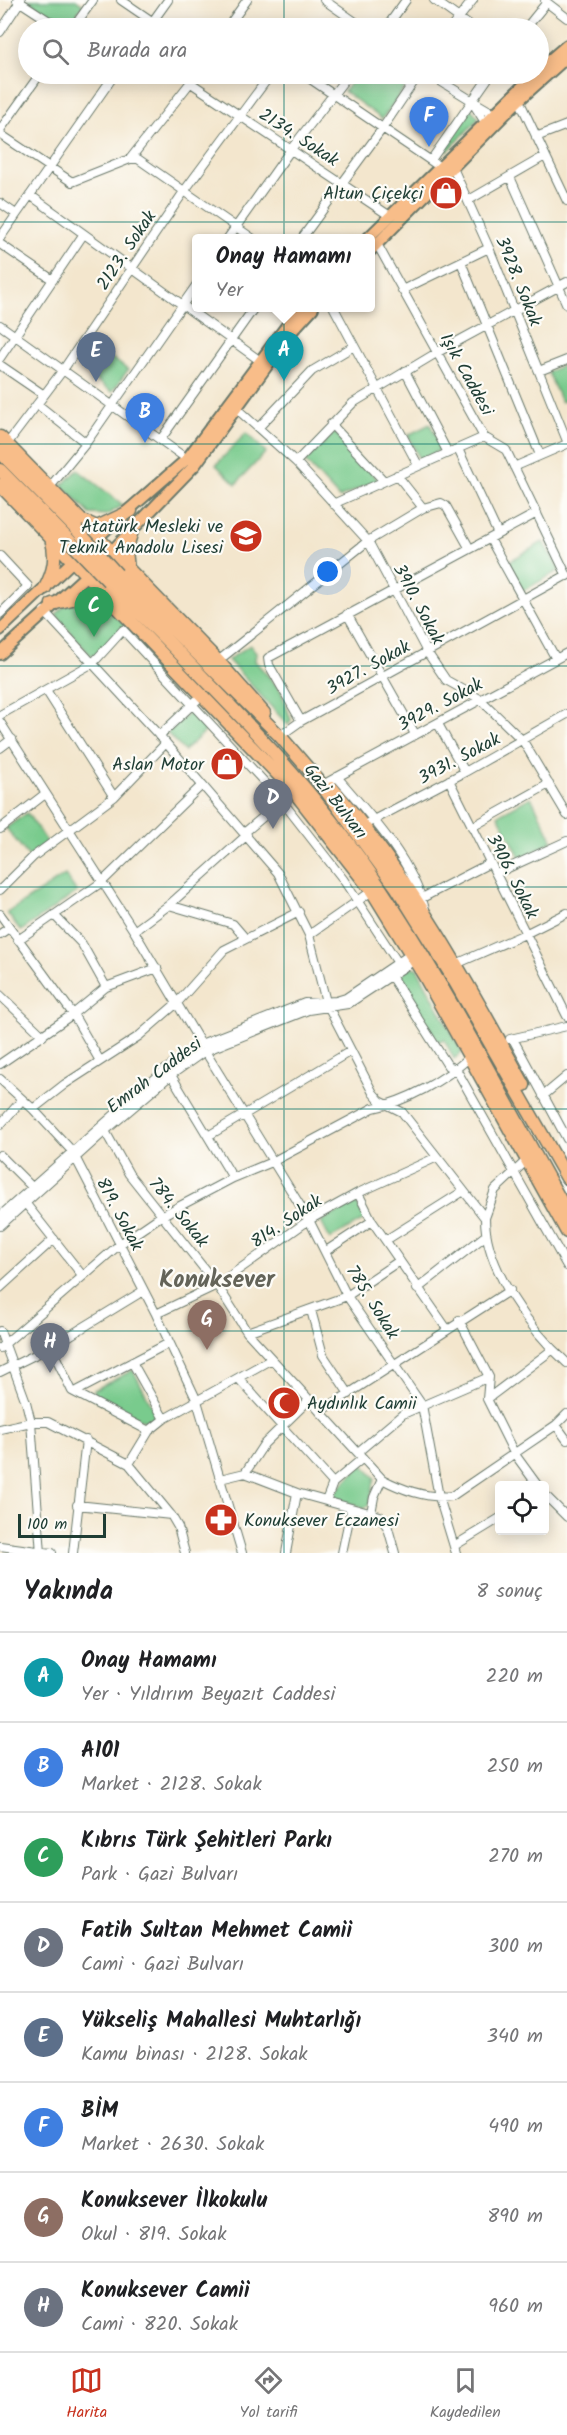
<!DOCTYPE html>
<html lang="tr">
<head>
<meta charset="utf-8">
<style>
  body { margin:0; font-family:Kalam,sans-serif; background:#f6f6f6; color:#202124 }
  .controls { position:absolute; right:18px; bottom:18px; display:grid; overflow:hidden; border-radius:6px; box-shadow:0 3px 15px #0003 }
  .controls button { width:54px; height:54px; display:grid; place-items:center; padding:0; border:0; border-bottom:2px solid #e0e0e0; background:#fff; color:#202124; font:30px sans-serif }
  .scale { position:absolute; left:18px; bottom:15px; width:88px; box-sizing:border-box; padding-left:6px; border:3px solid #1f3d34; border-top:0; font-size:16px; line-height:21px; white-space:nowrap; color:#1f3d34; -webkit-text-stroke:4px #fdfcf7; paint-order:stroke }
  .you { position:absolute; left:328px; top:572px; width:21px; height:21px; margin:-15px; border:4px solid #fff; border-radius:50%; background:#1a73e8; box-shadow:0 0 0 9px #1a73e833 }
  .badge { display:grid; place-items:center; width:39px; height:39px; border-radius:50%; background:#c8321e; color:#fff; font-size:20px; font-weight:700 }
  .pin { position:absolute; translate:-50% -50px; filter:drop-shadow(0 2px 3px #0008) }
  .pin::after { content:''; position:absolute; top:32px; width:21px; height:18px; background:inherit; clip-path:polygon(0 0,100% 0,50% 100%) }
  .popup { position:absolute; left:192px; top:234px; width:183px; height:78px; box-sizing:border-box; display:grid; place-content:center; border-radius:6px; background:#fff; filter:drop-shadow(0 2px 4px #0005); font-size:20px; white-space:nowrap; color:#757577 }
  .popup b { font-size:22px; color:#202124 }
  .popup::after { content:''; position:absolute; left:50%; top:100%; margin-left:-12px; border:12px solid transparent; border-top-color:#fff }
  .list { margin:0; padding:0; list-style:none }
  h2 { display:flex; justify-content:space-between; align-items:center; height:78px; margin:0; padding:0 24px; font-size:26px }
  h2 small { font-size:20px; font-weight:400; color:#757577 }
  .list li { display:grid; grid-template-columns:39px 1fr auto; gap:18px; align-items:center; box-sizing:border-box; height:90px; padding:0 24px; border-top:2px solid #e0e0e0 }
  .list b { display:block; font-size:22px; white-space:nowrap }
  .list p { margin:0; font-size:20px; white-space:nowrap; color:#757577 }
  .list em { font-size:20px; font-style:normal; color:#757577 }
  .icon { flex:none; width:33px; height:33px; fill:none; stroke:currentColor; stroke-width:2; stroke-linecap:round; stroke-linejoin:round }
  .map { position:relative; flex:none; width:567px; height:1553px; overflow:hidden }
  .search { position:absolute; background:#fff; box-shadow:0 3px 15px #0003; left:18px; right:18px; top:18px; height:66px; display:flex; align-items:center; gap:15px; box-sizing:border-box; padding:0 21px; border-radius:33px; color:#757577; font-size:22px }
  .sheet { height:798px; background:#fff }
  nav { display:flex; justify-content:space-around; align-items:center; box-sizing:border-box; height:84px; border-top:2px solid #e0e0e0; background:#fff; font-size:16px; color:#757577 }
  nav a { display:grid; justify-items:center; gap:3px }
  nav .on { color:#c8321e }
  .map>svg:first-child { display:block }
</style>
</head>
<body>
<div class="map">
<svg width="567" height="1553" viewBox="0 0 567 1553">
  <rect width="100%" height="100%" fill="#fdfcf7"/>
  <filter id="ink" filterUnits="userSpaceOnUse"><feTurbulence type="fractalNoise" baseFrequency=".0167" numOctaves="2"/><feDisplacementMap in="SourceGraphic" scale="12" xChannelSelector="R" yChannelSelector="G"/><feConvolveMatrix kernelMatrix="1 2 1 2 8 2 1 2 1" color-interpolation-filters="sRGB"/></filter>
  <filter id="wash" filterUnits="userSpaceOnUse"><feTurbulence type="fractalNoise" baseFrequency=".008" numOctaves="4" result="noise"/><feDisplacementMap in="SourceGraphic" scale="24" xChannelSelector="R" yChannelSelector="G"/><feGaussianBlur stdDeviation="1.35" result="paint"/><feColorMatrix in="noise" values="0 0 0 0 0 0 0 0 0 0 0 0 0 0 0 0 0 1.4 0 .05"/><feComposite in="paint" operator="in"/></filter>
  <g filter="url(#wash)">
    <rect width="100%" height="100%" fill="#f3e6cd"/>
    <path fill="#79cb8d" stroke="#4c8460" stroke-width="1.5" d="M28 0H76L83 5 68 27Z
      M357 74H415L382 119 344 91Z
      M470 108 479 118 448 151 444 147Z
      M109 356 128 370 112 392 93 378Z
      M567 363V400L561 402 548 372Z
      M430 424 442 449 420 460 408 435Z
      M335 432 378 480 339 498 305 461Z
      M246 433 266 452 236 484 216 465Z
      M78 470 123 505 107 515 90 514 62 485Z
      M543 542 560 570 523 591 508 562Z
      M80 600H99L125 625 99 654 91 656 56 615 63 607Z
      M250 645 256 653 255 661 281 691 291 720 288 725 228 660Z
      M191 711 208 729 184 751 167 733Z
      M531 797 553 841 521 859 498 815Z
      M27 813 47 842 29 857 6 828Z
      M65 875 77 892 21 931 7 913Z
      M409 967 417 968 462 1052 454 1059 444 1039 438 1042 398 978Z
      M356 1202 366 1219 330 1239 321 1222Z
      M133 1370 159 1419 151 1424 96 1400 94 1390Z
      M360 1466H364L375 1478 369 1505 364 1508 334 1498V1493Z"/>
  </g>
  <g filter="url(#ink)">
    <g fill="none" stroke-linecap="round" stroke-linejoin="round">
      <defs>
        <path id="minor" d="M17 0 60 28
          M121 0 162 28
          M324 0 364 28
          M434 0 473 28
          M545 1 567 18
          M232 21 242 28
          M73 28 93 0
          M148 28 168 0
          M227 28 247 0
          M386 28 406 0
          M451 28 473 0
          M526 28 547 2
          M0 32 21 0
          M303 74 440 167
          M429 74 471 100
          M191 83 390 216
          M519 100 567 201
          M485 122 471 100 488 110 492 119
          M0 130 40 74
          M0 134 72 182 130 159H138L252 238
          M536 137 567 125
          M130 159 197 74
          M431 160 491 74
          M453 168 489 248 567 441
          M510 177 567 305
          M30 195 259 360
          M469 200 545 156
          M0 203 16 214
          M0 238 115 74
          M228 238 292 148 349 74
          M302 238 382 129 419 74
          M0 244 53 280
          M377 244 484 437 506 450 567 576
          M461 262 540 455
          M402 290 489 248
          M334 308 418 465
          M0 325 187 459
          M0 358 83 235
          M0 365 44 395
          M405 371 448 453
          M539 371 567 360
          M37 404 86 443
          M237 409 296 462 368 541 427 652 446 680 480 699 523 741 567 815
          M331 424 384 481
          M259 427 312 371 354 346
          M161 439 254 308
          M7 444 63 370 185 190 271 74
          M458 449 498 534
          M296 462 353 403 438 352 567 282
          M514 467 567 444
          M397 475 423 508 441 503 446 506 470 549
          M49 488 86 443 197 284
          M333 504 484 437
          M490 539 556 659
          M0 556 28 586 0 614
          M44 611 166 743 278 873 309 935 326 1002 373 1093 380 1101 402 1112 485 1218C485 1268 531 1331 567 1363
          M347 614 415 734
          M218 661 368 541 423 508
          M46 690 114 797
          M0 715 93 663 123 630 282 801 343 879 398 963
          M301 721 269 665 268 658 537 513
          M0 722 134 931 201 1044
          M438 724 465 772
          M159 736 197 700
          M280 736 301 721 567 575
          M0 748 12 739
          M337 777C371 816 411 859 425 909
          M449 780 567 1016
          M328 782 567 653
          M364 825 465 772 567 714
          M472 827 549 784
          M0 829 45 794
          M244 833 282 801 292 789
          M497 873 567 841
          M0 890 34 856 114 797 166 743
          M422 898 490 863
          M169 905 233 924 245 938
          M0 914 73 1014 100 1061
          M54 915 82 944 106 987
          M134 931 169 905 247 835
          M0 934 9 928
          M309 935 372 891
          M18 940 102 882 202 785
          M456 964 525 934 567 913
          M391 976 448 1066 456 1069 567 1266
          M0 995 43 1036
          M510 1039 567 1026
          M513 1039 567 1139
          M205 1051 309 1220 347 1296 422 1405 439 1497 456 1553
          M0 1064 73 1014 106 987 157 968
          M171 1075 233 1178
          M0 1079 33 1109 72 1151 156 1314 197 1401 242 1553
          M543 1096 567 1076
          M33 1109 65 1084 139 1036 177 1003 224 950 299 912
          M0 1125 22 1100
          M105 1131 129 1174 217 1285 247 1332 382 1479C403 1490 428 1499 452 1496L556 1425 567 1414
          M208 1136 349 1052
          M0 1155 33 1188
          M358 1193 372 1221 447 1329
          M26 1204 82 1275
          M0 1216 166 1069 201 1044 305 1003 336 1001 346 998 411 954
          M485 1218 495 1190 527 1160
          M0 1226 105 1131 171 1075 205 1051 308 1010 348 1004 415 960
          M386 1240 462 1192
          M326 1251 372 1221
          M0 1288 54 1239
          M417 1289 485 1236
          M311 1310 323 1355 349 1394
          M156 1314 217 1285 309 1220 358 1193 435 1158
          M459 1320 489 1377 487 1399 514 1453 538 1486
          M0 1331 26 1402 31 1422 41 1553
          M247 1332 347 1296 399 1261
          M51 1347 72 1391 149 1431
          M0 1348 120 1244 161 1216 233 1178 272 1162 373 1108C406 1102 444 1080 469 1058
          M132 1362 164 1419
          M0 1372 51 1347 143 1291
          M239 1379 333 1483
          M75 1392 169 1343
          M487 1399 552 1350
          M320 1412 510 1290
          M556 1425 567 1440
          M0 1429 31 1422H48L129 1464 171 1515 178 1527 185 1553
          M358 1452 403 1414 489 1377
          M129 1464 149 1431 164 1419 270 1360
          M245 1473 264 1444 309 1400
          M220 1479 245 1473 297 1493 380 1516 388 1528 395 1553
          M544 1494 567 1517
          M326 1501 333 1483 363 1458
          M77 1505 171 1515
          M371 1513 374 1497 382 1479
          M0 1546 52 1553
          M454 1546 500 1518
          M73 1553 86 1440
          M286 1553 297 1493
          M342 1553 351 1510"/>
        <path id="major" d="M538 70 567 45
          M368 238 535 74
          M371 250 519 100 567 57
          M92 542 187 459 300 308
          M107 556 195 465 293 330 313 308
          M0 630 79 555
          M0 654 91 571"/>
        <path id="highway" d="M0 437 218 661 264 713
          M0 452 77 530
          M0 470 68 539
          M0 485 292 789 372 891 425 977 567 1232
          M86 522 97 527 131 511
          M128 569 126 550 134 525
          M117 574 280 736 318 780 397 888 450 973 567 1178
          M108 581C204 679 305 774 381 889 450 993 506 1104 567 1212
          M45 588C54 571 57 557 51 538
          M52 604 88 595 108 600
          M332 788C410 878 467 981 524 1085"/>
      </defs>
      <use href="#minor" stroke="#69786a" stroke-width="10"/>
      <use href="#major" stroke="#69786a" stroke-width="14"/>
      <use href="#highway" stroke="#69786a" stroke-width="15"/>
      <use href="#minor" stroke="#fff" stroke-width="8"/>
      <use href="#major" stroke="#f8bd89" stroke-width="10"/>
      <use href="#highway" stroke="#f8bd89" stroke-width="12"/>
      <defs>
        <path id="highway-bridge" d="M77 530 117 574
          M68 539 108 581"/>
      </defs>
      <use href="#highway-bridge" stroke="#69786a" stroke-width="15" stroke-linecap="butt"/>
      <use href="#highway-bridge" stroke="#f8bd89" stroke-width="12"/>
    </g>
  </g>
  <path fill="none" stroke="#0f766e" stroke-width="1.5" stroke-opacity="0.55" d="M284 0V28M284 74V1553M0 222H567M0 444H567M0 666H567M0 887H567M0 1109H567M0 1331H567"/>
  <defs>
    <symbol id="shop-disc" viewBox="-11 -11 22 22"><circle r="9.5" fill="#c8321e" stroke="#fdfcf7"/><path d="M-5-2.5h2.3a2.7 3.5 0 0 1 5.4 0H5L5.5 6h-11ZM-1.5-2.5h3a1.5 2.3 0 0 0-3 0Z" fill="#fff"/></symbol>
    <symbol id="school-disc" viewBox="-11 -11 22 22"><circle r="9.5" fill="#c8321e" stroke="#fdfcf7"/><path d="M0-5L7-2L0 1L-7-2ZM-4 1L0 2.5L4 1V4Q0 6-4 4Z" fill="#fff"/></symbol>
    <symbol id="mosque-disc" viewBox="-11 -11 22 22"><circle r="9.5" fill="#c8321e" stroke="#fdfcf7"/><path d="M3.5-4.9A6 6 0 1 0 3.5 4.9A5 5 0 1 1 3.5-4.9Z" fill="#fff"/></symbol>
    <symbol id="pharmacy-disc" viewBox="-11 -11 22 22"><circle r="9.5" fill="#c8321e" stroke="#fdfcf7"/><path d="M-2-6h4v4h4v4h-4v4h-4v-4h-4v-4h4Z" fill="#fff"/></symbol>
  </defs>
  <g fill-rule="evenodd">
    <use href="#shop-disc" x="427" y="174" width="38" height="38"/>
    <use href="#school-disc" x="227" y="517" width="38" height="38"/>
    <use href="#shop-disc" x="208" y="745" width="38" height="38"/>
    <use href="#mosque-disc" x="265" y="1384" width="38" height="38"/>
    <use href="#pharmacy-disc" x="202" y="1501" width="38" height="38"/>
  </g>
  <g text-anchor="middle" stroke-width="4.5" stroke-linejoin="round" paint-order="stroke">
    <g font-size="18" fill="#1f3d34" stroke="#fdfcf7">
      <text transform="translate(299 137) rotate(33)" y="6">2134. Sokak</text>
      <text transform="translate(126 250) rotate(-56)" y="6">2123. Sokak</text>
      <text transform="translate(519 281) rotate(68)" y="6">3928. Sokak</text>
      <text transform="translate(467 374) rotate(61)" y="6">Işık Caddesi</text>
      <text transform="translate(419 604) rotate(62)" y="6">3910. Sokak</text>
      <text transform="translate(368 667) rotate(-29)" y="6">3927. Sokak</text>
      <text transform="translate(440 704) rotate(-28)" y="6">3929. Sokak</text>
      <text transform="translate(459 758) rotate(-28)" y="6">3931. Sokak</text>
      <text transform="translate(336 801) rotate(52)" y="6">Gazi Bulvarı</text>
      <text transform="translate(513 876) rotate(63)" y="6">3906. Sokak</text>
      <text transform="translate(154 1075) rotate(-37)" y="6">Emrah Caddesi</text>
      <text transform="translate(179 1212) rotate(51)" y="6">784. Sokak</text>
      <text transform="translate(120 1214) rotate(62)" y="6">819. Sokak</text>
      <text transform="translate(286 1221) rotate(-34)" y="6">814. Sokak</text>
      <text transform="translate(373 1302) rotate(58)" y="6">785. Sokak</text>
    </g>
    <g font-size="18" fill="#1f3d34" stroke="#fdfcf7" text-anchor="end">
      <text x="423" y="199">Altun Çiçekçi</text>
      <text x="223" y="532">Atatürk Mesleki ve<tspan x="223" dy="21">Teknik Anadolu Lisesi</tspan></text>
      <text x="204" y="770">Aslan Motor</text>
      <text x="307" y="1409" text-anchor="start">Aydınlık Camii</text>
      <text x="244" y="1526" text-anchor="start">Konuksever Eczanesi</text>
    </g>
    <g font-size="24" font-weight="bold" fill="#646459" stroke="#fdfcf7">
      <text x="217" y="1287">Konuksever</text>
    </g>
  </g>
</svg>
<div class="controls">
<button><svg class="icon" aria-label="locate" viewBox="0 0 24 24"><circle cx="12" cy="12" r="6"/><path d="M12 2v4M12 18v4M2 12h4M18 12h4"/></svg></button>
</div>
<div class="scale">100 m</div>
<div class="you"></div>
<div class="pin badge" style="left:284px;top:381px;background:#0f9aa8">A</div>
<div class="popup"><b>Onay Hamamı</b>Yer</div>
<div class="pin badge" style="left:145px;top:443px;background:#3f7fe0">B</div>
<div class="pin badge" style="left:94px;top:637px;background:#2e9e5b">C</div>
<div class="pin badge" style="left:273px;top:829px;background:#6b7280">D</div>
<div class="pin badge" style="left:96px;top:382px;background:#5c6f8a">E</div>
<div class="pin badge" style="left:429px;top:147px;background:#3f7fe0">F</div>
<div class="pin badge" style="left:207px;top:1350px;background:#8d6e63">G</div>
<div class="pin badge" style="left:50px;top:1373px;background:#6b7280">H</div>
<div class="search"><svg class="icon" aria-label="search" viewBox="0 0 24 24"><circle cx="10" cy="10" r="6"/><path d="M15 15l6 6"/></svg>Burada ara</div>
</div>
<section class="sheet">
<h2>Yakında<small>8 sonuç</small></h2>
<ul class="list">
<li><span class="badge" style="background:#0f9aa8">A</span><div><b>Onay Hamamı</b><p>Yer · Yıldırım Beyazıt Caddesi</p></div><em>220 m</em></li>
<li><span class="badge" style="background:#3f7fe0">B</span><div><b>A101</b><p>Market · 2128. Sokak</p></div><em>250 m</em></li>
<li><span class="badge" style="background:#2e9e5b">C</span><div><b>Kıbrıs Türk Şehitleri Parkı</b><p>Park · Gazi Bulvarı</p></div><em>270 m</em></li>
<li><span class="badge" style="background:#6b7280">D</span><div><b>Fatih Sultan Mehmet Camii</b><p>Cami · Gazi Bulvarı</p></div><em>300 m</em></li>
<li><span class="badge" style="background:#5c6f8a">E</span><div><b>Yükseliş Mahallesi Muhtarlığı</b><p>Kamu binası · 2128. Sokak</p></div><em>340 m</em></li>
<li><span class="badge" style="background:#3f7fe0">F</span><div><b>BİM</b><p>Market · 2630. Sokak</p></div><em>490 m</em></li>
<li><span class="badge" style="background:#8d6e63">G</span><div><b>Konuksever İlkokulu</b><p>Okul · 819. Sokak</p></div><em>890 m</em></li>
<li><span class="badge" style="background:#6b7280">H</span><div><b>Konuksever Camii</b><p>Cami · 820. Sokak</p></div><em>960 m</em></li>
</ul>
</section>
<nav>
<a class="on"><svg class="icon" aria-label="map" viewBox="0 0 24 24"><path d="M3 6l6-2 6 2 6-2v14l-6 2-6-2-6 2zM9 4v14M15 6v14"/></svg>Harita</a>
<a><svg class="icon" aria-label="directions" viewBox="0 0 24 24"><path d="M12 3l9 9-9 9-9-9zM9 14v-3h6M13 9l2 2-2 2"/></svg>Yol tarifi</a>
<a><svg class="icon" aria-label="saved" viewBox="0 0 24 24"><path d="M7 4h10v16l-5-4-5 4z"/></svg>Kaydedilen</a>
</nav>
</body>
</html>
